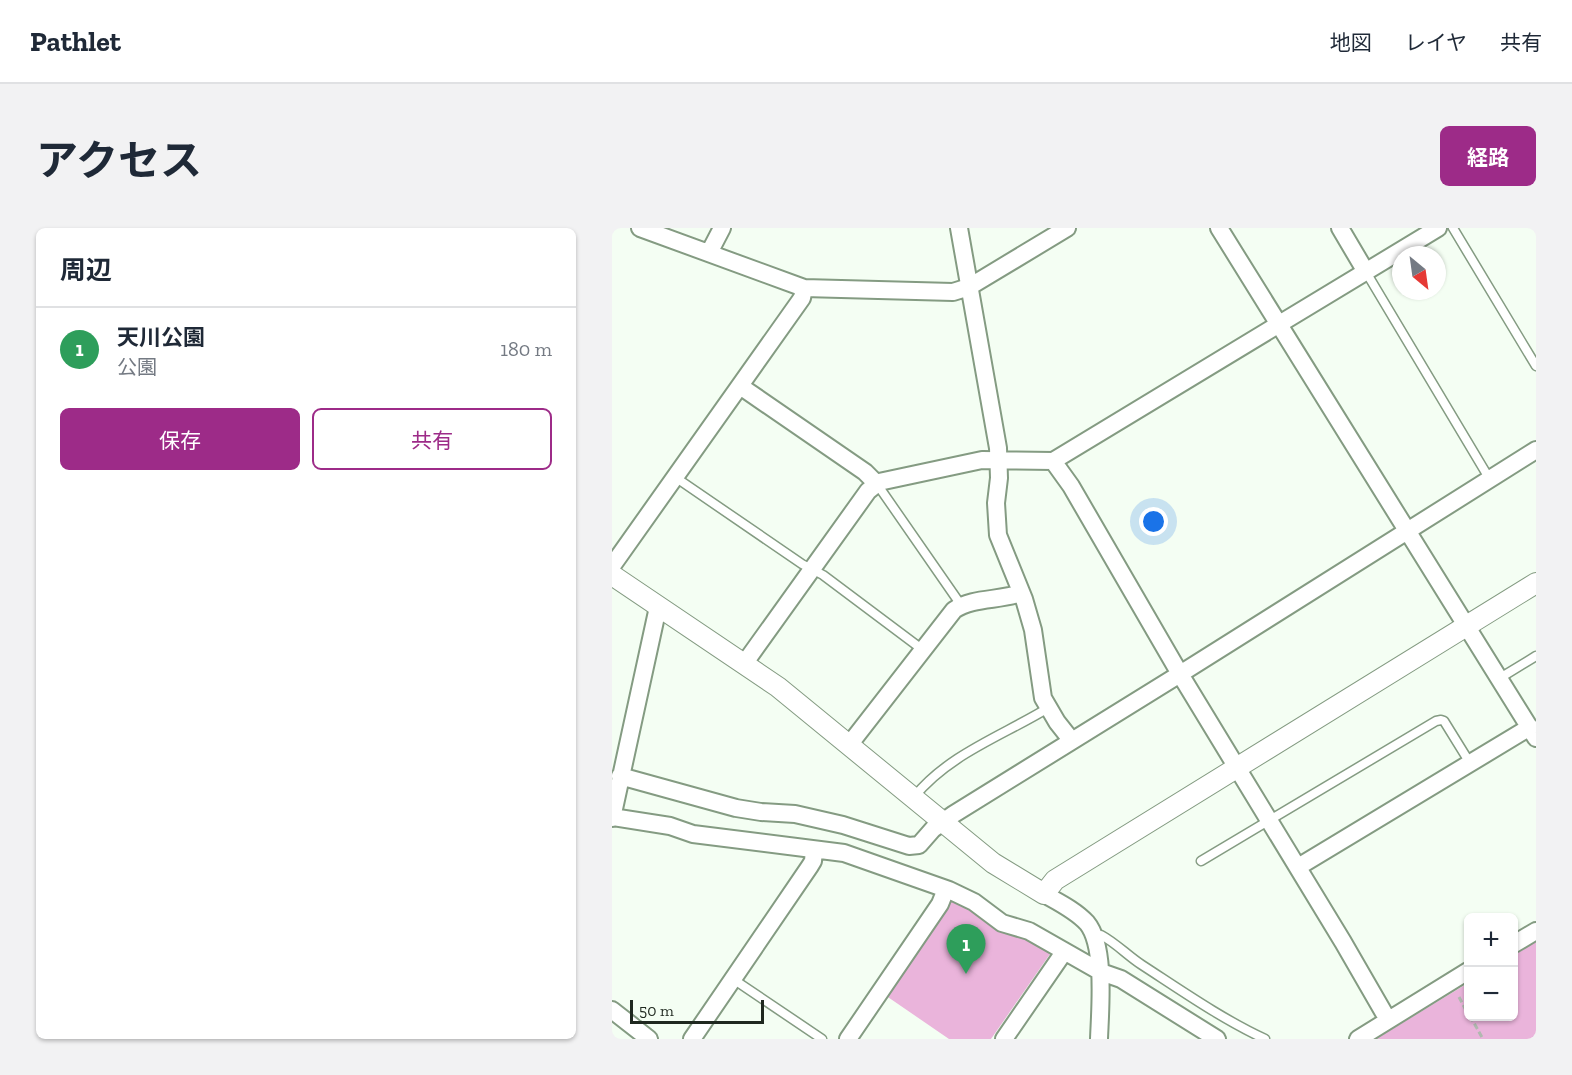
<!DOCTYPE html>
<html lang="ja">
<head>
<meta charset="utf-8">
<style>
  body { margin:0; font-family:"Zilla Slab","Noto Sans JP",serif; background:#f2f2f3; color:#1f2937 }
  .controls { position:absolute; right:18px; bottom:18px; display:grid; overflow:hidden; border-radius:9px; box-shadow:0 2px 4px #0004 }
  .controls button { width:54px; height:54px; display:grid; place-items:center; padding:0; border:0; border-bottom:2px solid #e0e1e3; background:#fff; color:#1f2937; font:30px sans-serif }
  .compass { position:absolute; left:780px; top:18px; width:54px; height:54px; border-radius:50%; background:#fff; box-shadow:0 2px 4px #0004; rotate:151deg }
  .scale { position:absolute; left:18px; bottom:15px; width:134px; box-sizing:border-box; padding-left:6px; border:3px solid #1f281f; border-top:0; font-size:16px; line-height:21px; white-space:nowrap; color:#1f281f; -webkit-text-stroke:4px #f4fef3; paint-order:stroke }
  .you { position:absolute; left:542px; top:294px; width:21px; height:21px; margin:-15px; border:4px solid #fff; border-radius:50%; background:#1a73e8; box-shadow:0 0 0 9px #1a73e833 }
  .badge { display:grid; place-items:center; width:39px; height:39px; border-radius:50%; background:#9d2b88; color:#fff; font-size:20px; font-weight:700 }
  .pin { position:absolute; translate:-50% -50px; filter:drop-shadow(0 2px 3px #0008) }
  .pin::after { content:''; position:absolute; top:32px; width:21px; height:18px; background:inherit; clip-path:polygon(0 0,100% 0,50% 100%) }
  .list { margin:0; padding:0; list-style:none }
  h2 { display:flex; justify-content:space-between; align-items:center; height:78px; margin:0; padding:0 24px; font-size:26px }
  h2 small { font-size:20px; font-weight:400; color:#747a83 }
  .list li { display:grid; grid-template-columns:39px 1fr auto; gap:18px; align-items:center; box-sizing:border-box; height:84px; padding:0 24px; border-top:2px solid #e0e1e3 }
  .list b { display:block; font-size:22px; white-space:nowrap }
  .list p { margin:0; font-size:20px; white-space:nowrap; color:#747a83 }
  .list em { font-size:20px; font-style:normal; color:#747a83 }
  .actions { display:flex; gap:12px; padding:18px 24px }
  .actions a { flex:1; padding:14px 0; border:2px solid #9d2b88; border-radius:9px; text-align:center; font-size:21px; color:#9d2b88 }
  .actions .main { background:#9d2b88; color:#fff }
  .map { position:relative; flex:none; width:924px; height:811px; overflow:hidden; border-radius:9px }
  header { display:flex; align-items:center; gap:36px; box-sizing:border-box; height:84px; padding:0 30px; background:#fff; border-bottom:2px solid #e0e1e3 }
  header strong { font-size:28px }
  nav { display:flex; gap:33px; margin-inline-start:auto; font-size:21px }
  .intro { display:flex; align-items:center; justify-content:space-between; box-sizing:border-box; height:144px; padding:0 36px }
  h1 { margin:0; font-size:42px }
  .button { padding:15px 27px; border-radius:9px; background:#9d2b88; color:#fff; font-size:21px; font-weight:700 }
  main { display:flex; gap:36px; padding:0 36px }
  aside { flex:1; background:#fff; border-radius:9px; box-shadow:0 2px 4px #0004 }
  .map>svg:first-child { display:block }
</style>
</head>
<body>
<header>
<strong>Pathlet</strong>
<nav><a>地図</a><a>レイヤ</a><a>共有</a></nav>
</header>
<div class="intro"><h1>アクセス</h1><a class="button">経路</a></div>
<main>
<aside>
<h2>周辺<small></small></h2>
<ul class="list">
<li><span class="badge" style="background:#2e9e5b">1</span><div><b>天川公園</b><p>公園</p></div><em>180 m</em></li>
</ul>
<div class="actions"><a class="main">保存</a><a>共有</a></div>
</aside>
<div class="map">
<svg width="924" height="811" viewBox="0 0 924 811">
  <rect width="100%" height="100%" fill="#f4fef3"/>
  <path fill="#eab4db" d="M345 671 435 718 438 726 379 811H337L270 765 333 672Z
    M924 714V811H764L856 755V788H902V727Z"/>
  <g fill="none" stroke-linecap="round" stroke-linejoin="round">
    <defs>
      <path id="service" d="M841 0 924 138
        M754 44 877 250
        M63 249 190 336 211 347 311 422
        M265 256 349 377
        M888 450 924 428
        M302 569C337 526 390 508 436 480
        M589 633 824 493 829 492 832 493 858 535
        M482 709 489 707C504 715 516 728 530 737 570 763 610 791 653 811
        M121 751 210 811"/>
      <path id="minor" d="M28 0 192 60 341 64 357 59 455 0
        M347 0 386 220 387 250 384 275 386 307 412 371 421 402 431 470 445 494 460 513
        M607 0 924 510
        M728 0 754 44
        M97 25 110 0
        M128 158 253 244 265 256
        M441 233 826 0
        M0 338 190 70 192 60
        M132 436 256 263 267 254 370 232 441 233 459 258 568 446 731 714 776 792
        M237 517 342 382C361 369 387 373 409 365
        M8 548 124 580 149 584 183 586 231 597 297 618 307 617 321 601 342 586 568 446 924 222
        M0 589 58 598 81 606 232 625 337 662 362 674 390 695 417 703 489 744 509 751 605 811
        M0 590 46 379
        M686 639 918 499
        M432 666C446 674 463 682 475 695 494 718 488 782 487 811
        M902 716 924 703
        M0 782 37 811
        M80 811 198 638 201 633 202 622
        M236 811 328 676 334 661
        M392 811 452 724
        M746 811 856 743"/>
      <path id="tertiary" d="M0 347 166 459 381 635 432 666 443 652 924 355"/>
    </defs>
    <use href="#service" stroke="#849b82" stroke-width="11"/>
    <use href="#minor" stroke="#849b82" stroke-width="20"/>
    <use href="#tertiary" stroke="#849b82" stroke-width="22"/>
    <path stroke="#b0b9af" stroke-width="3" stroke-dasharray="6 3" stroke-linecap="butt" d="M847 769 856 786
      M858 788 871 811"/>
    <use href="#service" stroke="#fff" stroke-width="8"/>
    <use href="#minor" stroke="#fff" stroke-width="16"/>
    <use href="#tertiary" stroke="#fff" stroke-width="20"/>
  </g>
</svg>
<div class="controls">
<button>+</button>
<button>−</button>
</div>
<svg class="compass" viewBox="-18 -18 36 36"><path d="M0-13l5 13h-10z" fill="#e53935"/><path d="M0 13l5-13h-10z" fill="#747a83"/></svg>
<div class="scale">50 m</div>
<div class="you"></div>
<div class="pin badge" style="left:354px;top:746px;background:#2e9e5b">1</div>
</div>
</main>
</body>
</html>
